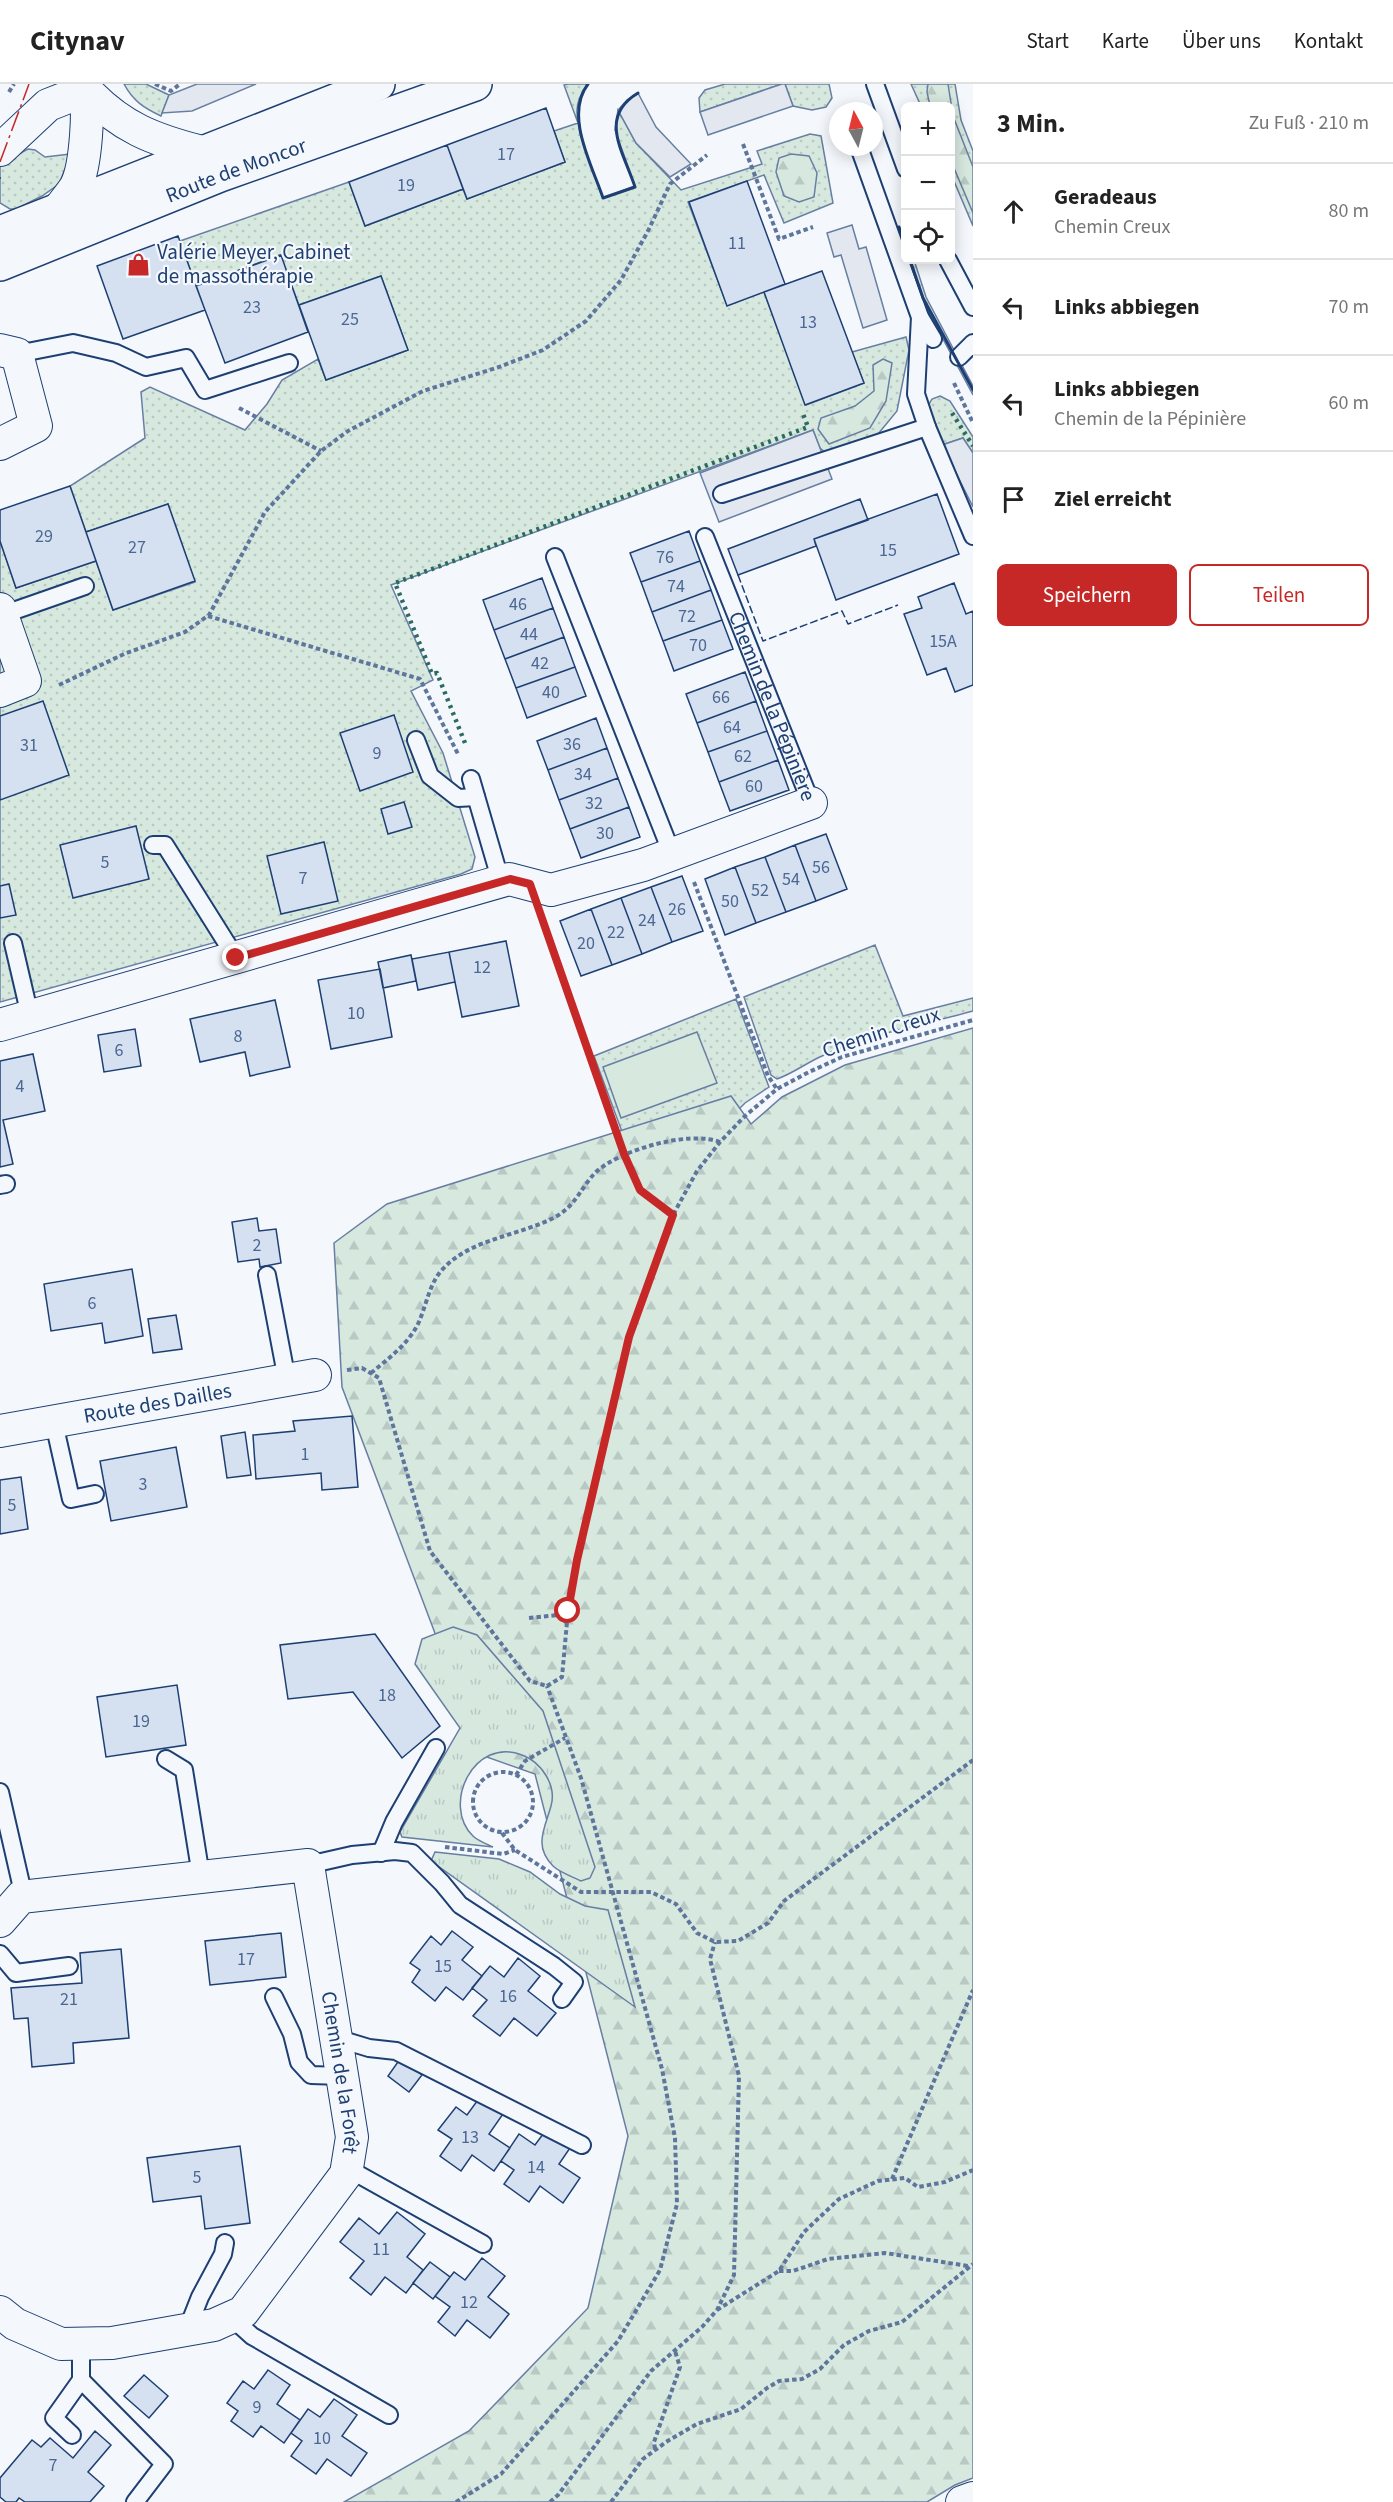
<!DOCTYPE html>
<html lang="de">
<head>
<meta charset="utf-8">
<style>
  body { margin:0; font-family:"Source Sans 3",sans-serif; background:#f6f6f6; color:#222 }
  .controls { position:absolute; right:18px; top:18px; display:grid; overflow:hidden; border-radius:9px; box-shadow:0 3px 15px #0003 }
  .controls button { width:54px; height:54px; display:grid; place-items:center; padding:0; border:0; border-bottom:2px solid #e0e0e0; background:#fff; color:#222; font:30px sans-serif }
  .compass { position:absolute; left:829px; top:18px; width:54px; height:54px; border-radius:50%; background:#fff; box-shadow:0 3px 15px #0003; rotate:353deg }
  .stop { position:absolute; width:18px; height:18px; margin:-14px; border:4px solid #c62828; border-radius:50%; background:#fff }
  .stop.end { background:#c62828; border-color:#fff; box-shadow:0 2px 6px #0008 }
  .list { margin:0; padding:0; list-style:none }
  h2 { display:flex; justify-content:space-between; align-items:center; height:78px; margin:0; padding:0 24px; font-size:26px }
  h2 small { font-size:20px; font-weight:400; color:#767676 }
  .list li { display:grid; grid-template-columns:39px 1fr auto; gap:18px; align-items:center; box-sizing:border-box; height:96px; padding:0 24px; border-top:2px solid #e0e0e0 }
  .list b { display:block; font-size:22px; white-space:nowrap }
  .list p { margin:0; font-size:20px; white-space:nowrap; color:#767676 }
  .list em { font-size:20px; font-style:normal; color:#767676 }
  .actions { display:flex; gap:12px; padding:18px 24px }
  .actions a { flex:1; padding:14px 0; border:2px solid #c62828; border-radius:9px; text-align:center; font-size:21px; color:#c62828 }
  .actions .main { background:#c62828; color:#fff }
  .icon { flex:none; width:33px; height:33px; fill:none; stroke:currentColor; stroke-width:2; stroke-linecap:round; stroke-linejoin:round }
  .map { position:relative; flex:none; width:973px; height:2418px; overflow:hidden }
  header { display:flex; align-items:center; gap:36px; box-sizing:border-box; height:84px; padding:0 30px; background:#fff; border-bottom:2px solid #e0e0e0 }
  header strong { font-size:28px }
  nav { display:flex; gap:33px; margin-inline-start:auto; font-size:21px }
  main { display:flex }
  aside { flex:1; background:#fff }
  .map>svg:first-child { display:block }
</style>
</head>
<body>
<header>
<strong>Citynav</strong>
<nav><a>Start</a><a>Karte</a><a>Über uns</a><a>Kontakt</a></nav>
</header>
<main>
<div class="map">
<svg width="973" height="2418" viewBox="0 0 973 2418">
  <defs>
    <pattern id="grass-dots" width="8" height="8" patternUnits="userSpaceOnUse" patternTransform="scale(1.5)"><rect width="8" height="8" fill="#d7e8df"/><path d="M2 2h.1M6 6h.1" fill="none" stroke="#b8c8c3" stroke-width="1.8" stroke-linecap="round"/></pattern>
    <pattern id="forest-firs" width="22" height="20" patternUnits="userSpaceOnUse" patternTransform="scale(1.5)"><rect width="22" height="20" fill="#d7e8df"/><path d="M5 1l3.5 6h-7zM16 11l3.5 6h-7z" fill="#b8c8c3"/></pattern>
    <pattern id="park-tufts" width="24" height="20" patternUnits="userSpaceOnUse" patternTransform="scale(1.5)"><rect width="24" height="20" fill="#d7e8df"/><path d="M3 7l-1-3M5 7V3M7 7l1-3M15 17l-1-3M17 17v-4M19 17l1-3" fill="none" stroke="#b8c8c3"/></pattern>
  </defs>
  <rect width="100%" height="100%" fill="#f4f7fb"/>
  <path fill="url(#grass-dots)" stroke="#687fa3" stroke-width="1.5" d="M124 0H146L169 11 161 32C144 24 133 17 124 0Z
    M568 0H588C582 8 577 16 577 26 576 49 595 91 603 114L635 102 615 46 618 26 636 59 681 106 762 80 757 67 810 50 821 52 833 119 784 139 764 91 688 118 727 221 764 208 806 321 864 299 852 268 906 253 909 266 897 327 878 350 826 369 820 364 813 346 391 501 433 596 411 607 443 669 475 773 472 785 461 790 0 918V457L16 504 96 477 113 526 195 498 168 420 86 448 70 402 145 354 141 308 150 303 245 346 267 320 282 296 318 275 326 296 408 266 381 192 299 221 280 171 196 202 180 157 349 98 365 142 463 105 467 115 565 78 554 47 578 39 564 1Z
    M725 0H782L700 28 699 14 705 6Z
    M785 0H829L832 14 826 23 812 26 793 22Z
    M911 0H955L961 36 973 67V142L951 90 950 22H921Z
    M28 65 35 66 45 73 71 70 59 100 42 112 16 125H10L0 119V80Z
    M909 176H914L926 213 973 302V311L921 214Z
    M940 312 950 317 973 353V369L963 354 942 361 928 322 932 315Z
    M875 861 903 932 973 914V927C923 941 869 950 822 972 806 979 794 989 777 995L771 991 744 913Z
    M736 915 769 1003 745 1019 717 1047 628 1064 594 972Z"/>
  <path fill="url(#forest-firs)" stroke="#687fa3" stroke-width="1.5" d="M928 0H948L953 32 973 83V129L951 77 950 22H930L927 8Z
    M791 70 809 72 817 89 814 113 799 118 784 112 776 88 779 74Z
    M883 275 892 279 886 317 870 344 829 360 818 345 821 334 855 322 874 307 873 281Z
    M973 944V2394L955 2401 927 2418H344L469 2347 588 2224 628 2052 535 1690 481 1671 342 1303 334 1159 387 1120 731 1012 751 1040 782 1013 845 981Z"/>
  <path fill="url(#park-tufts)" stroke="#687fa3" stroke-width="1.5" d="M453 1543 477 1551 543 1627 595 1783 590 1794 581 1797C573 1793 559 1788 553 1782 533 1762 545 1744 551 1722 557 1701 541 1678 522 1671 474 1652 441 1721 473 1752 478 1757 487 1760 493 1763L402 1753 400 1748 460 1644 415 1580 422 1555Z
    M435 1768 499 1775 530 1788 560 1810 585 1822 608 1826 635 1923 431 1777Z"/>
  <path fill="#d7e8df" stroke="#687fa3" stroke-width="1.5" d="M697 948 717 999 621 1034 603 983Z"/>
  <path fill="#e3e8f0" stroke="#687fa3" stroke-width="1.5" d="M197 0H256L192 27 162 29 169 11Z
    M782 0H785L793 22 708 51 700 28Z
    M638 9 656 43 691 80 670 93 636 59 618 26 627 16Z
    M852 141 859 165 866 163 887 236 863 244 841 171 834 173 827 149Z
    M813 346 832 395 719 438 700 389Z
    M963 354 973 369V423L942 361Z"/>
  <path fill="#d5e0f0" stroke="#1d3f73" stroke-width="1.5" d="M546 24 565 78 467 115 447 61Z
    M447 61 463 105 365 142 349 98Z
    M747 97 785 200 727 222 689 118Z
    M178 152 205 226 123 255 97 182Z
    M281 171 308 248 225 279 196 202Z
    M822 187 864 299 805 321 764 208Z
    M381 192 408 266 326 296 299 221Z
    M70 402 96 477 16 504 0 457V426Z
    M937 410 959 470 836 516 814 455Z
    M860 415 868 436 814 455 816 462 738 491 728 465Z
    M168 420 195 497 113 526 86 448Z
    M689 447 700 477 641 498 630 469Z
    M700 477 711 506 652 528 641 498Z
    M542 494 553 524 494 546 483 516Z
    M954 499 966 530 973 527V601L955 608 946 584 927 591 904 530 922 524 918 513Z
    M711 506 722 536 663 557 652 528Z
    M553 524 564 553 505 575 494 546Z
    M722 536 733 565 674 587 663 557Z
    M564 553 575 583 516 604 505 575Z
    M575 583 586 612 527 634 516 604Z
    M745 588 756 617 697 639 686 610Z
    M43 617 69 691 0 716V632Z
    M756 617 767 647 708 668 697 639Z
    M394 631 413 688 360 707 340 649Z
    M596 634 607 664 548 686 537 657Z
    M767 647 778 676 719 698 708 668Z
    M607 664 618 694 559 716 548 686Z
    M778 676 789 706 730 727 719 698Z
    M618 694 629 723 570 745 559 716Z
    M404 718 412 743 388 750 381 725Z
    M629 723 640 753 581 774 570 745Z
    M136 742 149 795 73 814 60 761Z
    M826 750 847 805 816 817 795 761Z
    M324 758 338 817 281 830 267 772Z
    M795 761 816 817 786 828 765 773Z
    M765 773 786 828 756 839 735 783Z
    M735 783 756 839 725 851 705 795Z
    M682 792 703 847 672 858 651 803Z
    M9 800 16 831 0 834V802Z
    M651 803 672 858 642 870 621 814Z
    M621 814 642 870 612 881 591 825Z
    M591 825 612 881 581 892 560 837Z
    M506 857 519 922 462 933 449 868Z
    M449 868 455 898 418 906 412 875Z
    M411 871 416 897 383 904 378 878Z
    M380 885 392 953 331 965 318 896Z
    M275 916 290 983 250 992 245 968 200 978 190 935Z
    M135 945 141 982 104 988 98 951Z
    M33 970 45 1027 3 1036 13 1080 0 1083V977Z
    M257 1134 259 1147 276 1145 281 1179 260 1183 259 1175 238 1178 232 1138Z
    M132 1185 143 1252 105 1259 102 1239 51 1247 44 1200Z
    M176 1231 182 1265 153 1269 148 1235Z
    M352 1332 358 1403 322 1406 321 1389 256 1395 253 1351 295 1347 293 1337Z
    M245 1348 251 1391 227 1394 221 1352Z
    M176 1363 187 1423 111 1437 100 1377Z
    M21 1393 28 1445 0 1450V1396Z
    M375 1550 440 1642 402 1674 353 1608 288 1615 280 1561Z
    M177 1601 186 1661 106 1673 97 1613Z
    M452 1847 473 1863 462 1876 482 1892 463 1916 446 1903 435 1917 412 1898 420 1886 410 1879 431 1852 441 1861Z
    M281 1849 286 1893 210 1901 205 1857Z
    M121 1865 129 1954 73 1959 74 1979 32 1983 28 1934 14 1935 11 1904 82 1899 80 1869Z
    M518 1874 540 1892 528 1907 556 1929 537 1952 514 1934 500 1952 473 1932 487 1916 472 1904 490 1882 504 1893Z
    M400 1975 422 1991 409 2008 388 1992Z
    M480 2013 503 2030 489 2050 510 2064 494 2087 472 2071 461 2087 440 2072 452 2055 438 2046 456 2023 467 2031Z
    M546 2046 570 2064 559 2080 580 2094 563 2119 540 2102 529 2118 504 2100 514 2086 501 2077 519 2050 535 2061Z
    M240 2062 250 2139 205 2145 201 2112 153 2118 147 2074Z
    M397 2128 425 2150 407 2173 423 2186 406 2209 385 2193 371 2211 350 2194 364 2177 340 2158 359 2134 379 2150Z
    M482 2174 505 2192 488 2213 509 2230 490 2254 467 2236 455 2252 438 2238 450 2223 435 2212 454 2188 465 2196Z
    M430 2178 450 2193 433 2215 413 2199Z
    M268 2286 290 2301 277 2320 300 2336 284 2359 261 2342 253 2353 231 2337 238 2327 227 2319 243 2297 254 2305Z
    M144 2291 168 2312 149 2334 124 2312Z
    M334 2315 357 2331 342 2352 367 2369 351 2392 327 2375 316 2390 291 2372 302 2357 291 2349 308 2325 320 2333Z
    M95 2347 111 2361 88 2388 104 2402 90 2418H25L19 2414 16 2418H6L0 2413V2394L32 2356 41 2363 50 2354 73 2374Z"/>
  <g fill="none" stroke-linecap="round" stroke-linejoin="round">
    <defs>
      <g id="lane">
        <path d="M875 0 906 85"/>
        <path d="M859 63 920 233 933 255"/>
        <path d="M948 176 973 223"/>
        <path d="M17 270 73 259 116 269 146 283 186 274 205 306 289 279"/>
        <path d="M959 273 973 259"/>
        <path d="M927 343 973 452"/>
        <path d="M722 410 927 343 916 310 920 233"/>
        <path id="s1" d="M705 453 811 719"/>
        <path d="M555 473 672 770"/>
        <path d="M2 531 85 502"/>
        <path d="M416 656 430 692 458 714 476 713"/>
        <path d="M471 695 501 798"/>
        <path d="M153 761H165L236 874"/>
        <path d="M13 859 30 932"/>
        <path d="M0 1101 6 1100"/>
        <path d="M267 1191 287 1296"/>
        <path d="M54 1339 71 1415 95 1410"/>
        <path d="M166 1675 184 1686 201 1792"/>
        <path d="M0 1708 24 1813"/>
        <path d="M381 1769 394 1738 436 1664"/>
        <path d="M308 1781 352 1771 395 1767 412 1769 442 1799 460 1821 554 1882 574 1898 562 1915"/>
        <path d="M0 1870 16 1889 69 1882"/>
        <path d="M274 1913 292 1950 299 1978 311 1991 342 1992"/>
        <path d="M336 1954 369 1964 396 1967 582 2061"/>
        <path d="M347 2084 483 2160"/>
        <path d="M231 2233 252 2252 389 2331"/>
        <path d="M187 2246 200 2213 223 2170 225 2159"/>
        <path d="M81 2260V2296L164 2380 135 2418"/>
        <path d="M72 2351 54 2334 81 2296"/>
      </g>
      <g id="street">
        <path d="M86 6C120 43 154 56 202 68"/>
        <path d="M0 66 48 21 86 6"/>
        <path d="M59 125C64 118 71 110 76 102 86 82 90 22 84 0"/>
        <path d="M0 266 17 270 36 342 0 360"/>
        <path d="M0 525 25 597 0 607"/>
        <path d="M0 941 509 795 551 806 643 781 811 719"/>
        <path id="s2" d="M0 1347 315 1291"/>
        <path id="s3" d="M0 1837 21 1813 308 1781 352 2053 346 2090 243 2228 214 2241 112 2259 61 2260 15 2240 0 2228"/>
        <path d="M962 2418 973 2414"/>
      </g>
      <g id="secondary">
        <path d="M0 149 378 0"/>
        <path id="s4" d="M0 180 220 91 475 0"/>
      </g>
    </defs>
    <use href="#lane" stroke="#1d3f73" stroke-width="20"/>
    <use href="#street" stroke="#1d3f73" stroke-width="34"/>
    <use href="#secondary" stroke="#1d3f73" stroke-width="36"/>
    <path stroke="#5e769c" stroke-width="4" stroke-dasharray="4.5 3" stroke-linecap="butt" d="M155 0 171 7 180 0
      M9 8 14 0
      M743 60 779 155 813 143
      M954 299 973 339
      M239 324 321 367
      M208 532 420 595 459 672
      M59 601 124 570 185 548 209 531 265 428 321 367 348 347 423 307 499 283 543 266 586 237 621 196 648 147 670 100 707 71
      M694 798 768 992 777 1005
      M543 838 624 1069 640 1106 673 1131
      M347 1286 362 1284 379 1294 430 1467 530 1597 547 1602
      M371 1289C388 1275 408 1260 418 1240 426 1223 429 1200 442 1186 470 1154 521 1152 557 1132 577 1120 581 1103 596 1088 620 1066 689 1046 720 1058
      M529 1534 558 1531
      M566 1538 558 1531 559 1518 569 1514
      M547 1602 562 1593 568 1527 577 1476 629 1253 673 1131 697 1087 720 1058 745 1032 777 1005 809 988 842 973 973 936
      M473 1718a30 30 0 1 1 60 0a30 30 0 1 1-60 0Z
      M516 1691 525 1677 565 1654
      M502 1749 515 1766 581 1808H651L676 1820 697 1849 715 1858 738 1857 768 1839 784 1817 973 1676
      M445 1763 503 1770 515 1766
      M892 2095 973 1906
      M779 2187H793L828 2175 885 2169 968 2182
      M717 2226 779 2187 804 2148 839 2115 878 2097 905 2094 918 2103 945 2098 973 2086
      M655 2365 654 2358 680 2283 675 2267
      M456 2418 501 2390 618 2257 660 2186 677 2120 675 2054 662 1985 581 1694 547 1602
      M550 2418 558 2411 651 2287 702 2243 717 2226 734 2191 739 1992 710 1875 715 1858
      M611 2418 643 2375 666 2358 697 2340 741 2325 767 2304 779 2297 802 2295 820 2285 844 2261 869 2247 902 2238 973 2180"/>
    <use href="#lane" stroke="#f4f7fb" stroke-width="16"/>
    <use href="#street" stroke="#f4f7fb" stroke-width="32"/>
    <use href="#secondary" stroke="#f4f7fb" stroke-width="33"/>
    <path stroke="#2c6c60" stroke-width="4.5" stroke-dasharray="3 4.5" stroke-linecap="butt" d="M952 329 973 362
      M465 659 437 589 432 590 395 499 808 343 803 330"/>
    <path stroke="#1d3f73" stroke-width="1.5" stroke-dasharray="8 3" stroke-linecap="butt" d="M0 94H1
      M738 491 763 557 842 527 848 540 898 521"/>
    <path stroke="#1d3f73" stroke-width="3" d="M588 0C564 31 592 81 603 114L635 103C623 67 598 33 638 9
      M899 143 906 161
      M910 176 923 214 973 306"/>
    <path stroke="#c62828" stroke-width="1.5" stroke-dasharray="21 4.5 3 4.5" stroke-linecap="butt" d="M0 78 29 0"/>
  </g>
  <g fill="none" stroke-linecap="round" stroke-linejoin="round">
    <path stroke="#c62828" stroke-width="8" d="M236 874 510 795 530 800 624 1070 640 1106 673 1131 629 1253 577 1476 568 1527"/>
  </g>
  <defs>
    <symbol id="shop-bare" viewBox="-9 -9 18 18"><path d="M-5-2.5h2.3a2.7 3.5 0 0 1 5.4 0H5L5.5 6h-11ZM-1.5-2.5h3a1.5 2.3 0 0 0-3 0Z" fill="#c62828" stroke="#f4f7fb" stroke-width="2.5" paint-order="stroke"/></symbol>
  </defs>
  <g fill-rule="evenodd">
    <use href="#shop-bare" x="122" y="164" width="33" height="33"/>
  </g>
  <g text-anchor="middle" stroke-width="4.5" stroke-linejoin="round" paint-order="stroke">
    <g font-size="18" fill="#4b6792">
      <text x="506" y="76">17</text>
      <text x="406" y="107">19</text>
      <text x="737" y="165">11</text>
      <text x="252" y="229">23</text>
      <text x="350" y="241">25</text>
      <text x="808" y="244">13</text>
      <text x="44" y="458">29</text>
      <text x="137" y="469">27</text>
      <text x="888" y="472">15</text>
      <text x="665" y="479">76</text>
      <text x="676" y="508">74</text>
      <text x="518" y="526">46</text>
      <text x="687" y="538">72</text>
      <text x="529" y="556">44</text>
      <text x="943" y="563">15A</text>
      <text x="698" y="567">70</text>
      <text x="540" y="585">42</text>
      <text x="551" y="614">40</text>
      <text x="721" y="619">66</text>
      <text x="732" y="649">64</text>
      <text x="572" y="666">36</text>
      <text x="29" y="667">31</text>
      <text x="377" y="675">9</text>
      <text x="743" y="678">62</text>
      <text x="583" y="696">34</text>
      <text x="754" y="708">60</text>
      <text x="594" y="725">32</text>
      <text x="605" y="755">30</text>
      <text x="105" y="784">5</text>
      <text x="821" y="789">56</text>
      <text x="303" y="800">7</text>
      <text x="791" y="801">54</text>
      <text x="760" y="812">52</text>
      <text x="730" y="823">50</text>
      <text x="677" y="831">26</text>
      <text x="647" y="842">24</text>
      <text x="616" y="854">22</text>
      <text x="586" y="865">20</text>
      <text x="482" y="889">12</text>
      <text x="356" y="935">10</text>
      <text x="238" y="958">8</text>
      <text x="119" y="972">6</text>
      <text x="20" y="1008">4</text>
      <text x="257" y="1167">2</text>
      <text x="92" y="1225">6</text>
      <text x="305" y="1376">1</text>
      <text x="143" y="1406">3</text>
      <text x="12" y="1427">5</text>
      <text x="387" y="1617">18</text>
      <text x="141" y="1643">19</text>
      <text x="246" y="1881">17</text>
      <text x="443" y="1888">15</text>
      <text x="508" y="1918">16</text>
      <text x="69" y="1921">21</text>
      <text x="470" y="2059">13</text>
      <text x="536" y="2089">14</text>
      <text x="197" y="2099">5</text>
      <text x="381" y="2171">11</text>
      <text x="469" y="2224">12</text>
      <text x="257" y="2329">9</text>
      <text x="322" y="2360">10</text>
      <text x="53" y="2387">7</text>
    </g>
    <g font-size="21" fill="#1d3f73" stroke="#f4f7fb">
      <text dy="7" stroke="none"><textPath href="#s4" startOffset="254">Route de Moncor</textPath></text>
      <text dy="7" stroke="none"><textPath href="#s1" startOffset="182">Chemin de la Pépinière</textPath></text>
      <text transform="translate(881 948) rotate(-18)" y="7">Chemin Creux</text>
      <text dy="7" stroke="none"><textPath href="#s2" startOffset="160">Route des Dailles</textPath></text>
      <text dy="7" stroke="none"><textPath href="#s3" startOffset="531">Chemin de la Forêt</textPath></text>
    </g>
    <g font-size="21" fill="#1d3f73" stroke="#f4f7fb" text-anchor="start">
      <text x="157" y="175">Valérie Meyer, Cabinet<tspan x="157" dy="24">de massothérapie</tspan></text>
    </g>
  </g>
</svg>
<div class="controls">
<button>+</button>
<button>−</button>
<button><svg class="icon" aria-label="locate" viewBox="0 0 24 24"><circle cx="12" cy="12" r="6"/><path d="M12 2v4M12 18v4M2 12h4M18 12h4"/></svg></button>
</div>
<svg class="compass" viewBox="-18 -18 36 36"><path d="M0-13l5 13h-10z" fill="#e53935"/><path d="M0 13l5-13h-10z" fill="#767676"/></svg>
<div class="stop" style="left:568px;top:1527px"></div>
<div class="stop end" style="left:236px;top:874px"></div>
</div>
<aside>
<h2>3 Min.<small>Zu Fuß · 210 m</small></h2>
<ul class="list">
<li><svg class="icon" aria-label="ahead" viewBox="0 0 24 24"><path d="M12 20V5M6 11l6-6 6 6"/></svg><div><b>Geradeaus</b><p>Chemin Creux</p></div><em>80 m</em></li>
<li><svg class="icon" aria-label="left" viewBox="0 0 24 24"><path d="M17 20v-9H6M10 6l-5 5 5 5"/></svg><div><b>Links abbiegen</b></div><em>70 m</em></li>
<li><svg class="icon" aria-label="left" viewBox="0 0 24 24"><path d="M17 20v-9H6M10 6l-5 5 5 5"/></svg><div><b>Links abbiegen</b><p>Chemin de la Pépinière</p></div><em>60 m</em></li>
<li><svg class="icon" aria-label="arrive" viewBox="0 0 24 24"><path d="M6 21V4h12l-3 4 3 4H6"/></svg><div><b>Ziel erreicht</b></div></li>
</ul>
<div class="actions"><a class="main">Speichern</a><a>Teilen</a></div>
</aside>
</main>
</body>
</html>
